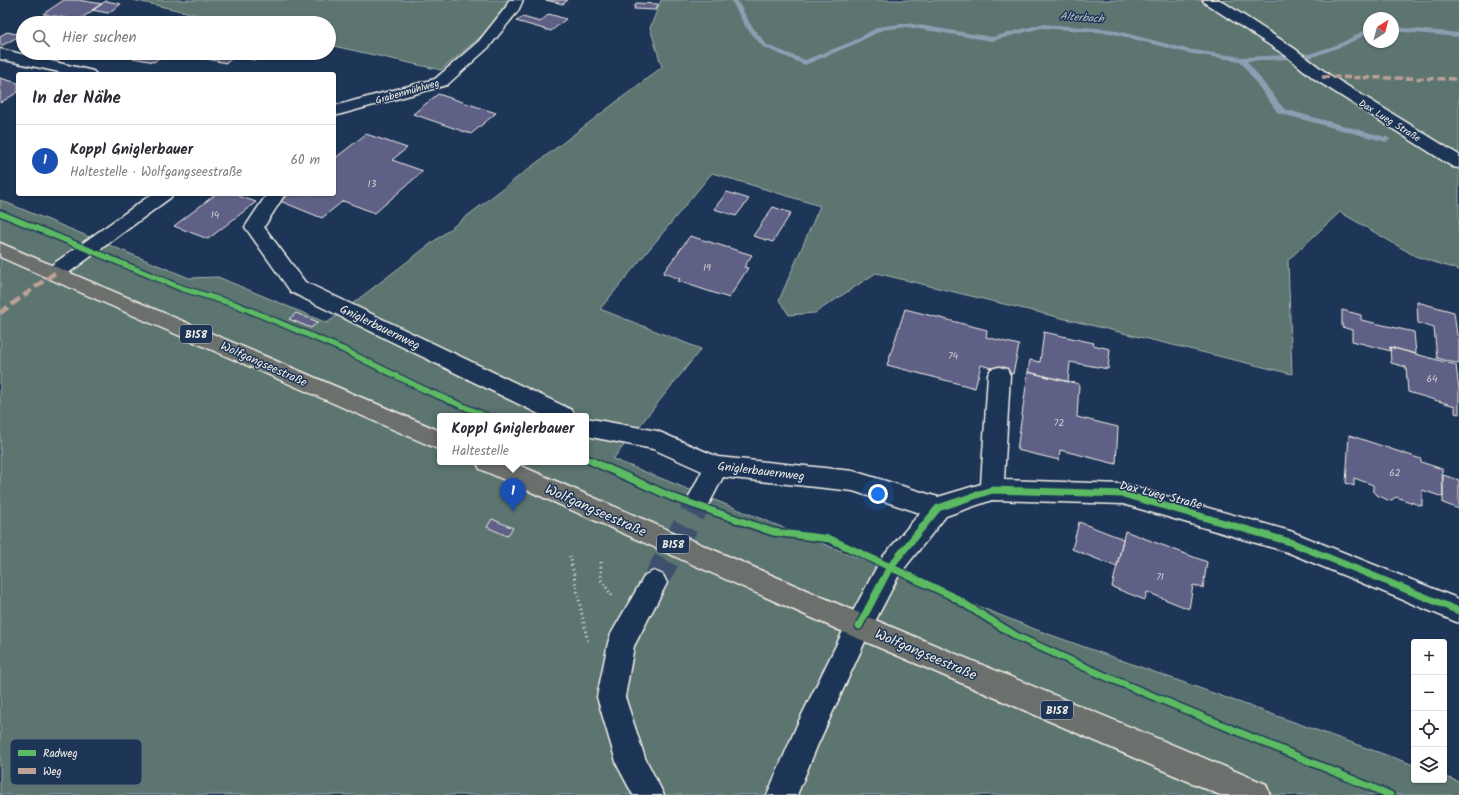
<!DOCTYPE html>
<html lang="de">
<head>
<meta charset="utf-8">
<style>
  body { margin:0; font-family:Kalam,sans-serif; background:#f7f7f7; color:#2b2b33 }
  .controls { position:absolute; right:12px; bottom:12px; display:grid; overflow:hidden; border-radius:4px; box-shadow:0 1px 3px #0004 }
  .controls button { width:36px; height:36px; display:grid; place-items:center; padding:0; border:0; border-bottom:1px solid #e1e1e2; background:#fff; color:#2b2b33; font:20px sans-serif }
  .compass { position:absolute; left:1363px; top:12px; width:36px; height:36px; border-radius:50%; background:#fff; box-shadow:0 1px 3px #0004; rotate:36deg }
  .you { position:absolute; left:878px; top:494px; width:14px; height:14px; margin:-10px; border:3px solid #fff; border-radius:50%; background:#1a73e8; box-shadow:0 0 0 6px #1a73e833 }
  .badge { display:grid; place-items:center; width:26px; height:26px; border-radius:50%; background:#1a73e8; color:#fff; font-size:13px; font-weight:700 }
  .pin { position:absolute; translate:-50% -33px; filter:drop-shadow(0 1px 2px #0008) }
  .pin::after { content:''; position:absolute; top:21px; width:14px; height:12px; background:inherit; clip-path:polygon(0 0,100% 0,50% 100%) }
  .popup { position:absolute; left:437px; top:413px; width:152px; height:52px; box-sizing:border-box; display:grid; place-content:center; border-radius:4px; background:#fff; filter:drop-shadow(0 1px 3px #0005); font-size:13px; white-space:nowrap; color:#7c7c81 }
  .popup b { font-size:15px; color:#2b2b33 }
  .popup::after { content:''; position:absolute; left:50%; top:100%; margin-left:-8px; border:8px solid transparent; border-top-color:#fff }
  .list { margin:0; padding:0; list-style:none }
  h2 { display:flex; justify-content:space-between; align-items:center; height:52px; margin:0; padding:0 16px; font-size:17px }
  h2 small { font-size:13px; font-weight:400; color:#7c7c81 }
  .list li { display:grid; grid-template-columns:26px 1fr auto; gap:12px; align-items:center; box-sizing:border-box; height:72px; padding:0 16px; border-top:1px solid #e1e1e2 }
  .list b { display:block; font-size:15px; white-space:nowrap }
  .list p { margin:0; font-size:13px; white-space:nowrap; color:#7c7c81 }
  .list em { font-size:13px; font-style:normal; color:#7c7c81 }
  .icon { flex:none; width:22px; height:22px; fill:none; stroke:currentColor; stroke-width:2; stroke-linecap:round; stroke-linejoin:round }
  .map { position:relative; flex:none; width:1459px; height:795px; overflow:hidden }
  .search { position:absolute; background:#fff; box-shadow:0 1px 3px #0004; left:16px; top:16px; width:320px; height:44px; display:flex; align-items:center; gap:10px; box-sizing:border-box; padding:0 14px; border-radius:22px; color:#7c7c81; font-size:15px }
  .panel { position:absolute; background:#fff; box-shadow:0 1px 3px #0004; left:16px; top:72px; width:320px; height:124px; border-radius:4px }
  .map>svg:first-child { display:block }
</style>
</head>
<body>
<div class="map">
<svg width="1459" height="795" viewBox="0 0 1459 795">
  <rect width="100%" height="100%" fill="#1d3557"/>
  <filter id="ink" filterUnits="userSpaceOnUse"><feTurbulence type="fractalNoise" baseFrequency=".025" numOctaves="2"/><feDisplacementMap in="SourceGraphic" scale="8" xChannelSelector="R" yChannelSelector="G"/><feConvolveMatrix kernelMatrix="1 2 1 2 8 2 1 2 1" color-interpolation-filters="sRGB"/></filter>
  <g filter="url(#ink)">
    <path fill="#5b7471" stroke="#a8b2ac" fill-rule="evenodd" d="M133 0H508L498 22 441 70 329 45V23H234Z
      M661 0H1459V270L1415 256 1340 212 1288 260 1292 374 876 273 815 313 789 315 779 300 820 206 712 173 600 309 701 349 613 459 1037 630 1414 765V780H1444V776L1459 782V795H0V200L189 278 218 277 327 323 662 67 650 28ZM1369 18H1393V42H1369ZM440 416H586V462H440Z"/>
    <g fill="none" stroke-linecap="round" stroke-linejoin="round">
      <path fill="#8c9eb1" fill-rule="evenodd" d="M731 0H737L751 25 767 45 805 60 851 42 878 27 907 23 992 37 1041 24 1110 29 1187 49 1242 57 1309 54 1339 44 1369 28V33L1343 46 1310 58 1247 61 1284 109 1389 138 1390 140 1386 142 1278 113 1240 61 1187 53 1110 33 1041 28 992 41 907 27 882 30 855 44 805 65 763 47 745 26Z
        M1393 27 1459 33V37L1393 31Z"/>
    </g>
    <path fill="#5f6185" stroke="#f4f1e8" d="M64 0H78L102 4 79 20 43 14Z
      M545 0H568L563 4Z
      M106 1 121 4 108 13 92 10Z
      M636 3 658 4 656 10 634 9Z
      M549 14 566 19 551 31 516 21 523 17 540 22Z
      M7 32 21 35 3 45H0V36Z
      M140 53H165L154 62 133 58Z
      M197 53H240L226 63 193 56Z
      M240 53H263L254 60 236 56Z
      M280 53H293L286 58 276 56Z
      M0 78 18 83V92L0 103Z
      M438 94 496 113 471 134 413 114Z
      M366 134 407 148 392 160 423 171 375 213 343 201 322 218 280 201 289 194H334V159Z
      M727 192 749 199 736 216 714 209Z
      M216 194H241L239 196 256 202 208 239 174 226Z
      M773 207 791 213 773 242 753 236Z
      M690 236 752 255 744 267 748 268 729 298 678 281 680 279 663 273Z
      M1417 302 1454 312 1457 335H1459V364L1437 358 1434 328 1418 323Z
      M905 309 987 330 986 337 1019 345 1013 374 981 365 975 388 887 365Z
      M1342 310 1361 315V320L1414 332 1416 354 1390 347 1391 351 1352 341V330L1342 327Z
      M296 313 318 322 311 328 289 319Z
      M1044 332 1094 343 1093 345 1110 349 1108 369 1070 362 1068 382 1028 372 1030 360 1040 362Z
      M1390 347 1456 365 1459 390V414L1455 413V406L1408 392 1406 367 1391 363Z
      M1028 372 1079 384 1077 417 1118 427 1116 464 1060 450 1059 460 1017 450Z
      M1349 435 1421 459V462L1442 469 1443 497 1422 490V506L1396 497 1390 501 1377 495 1373 490V485L1354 478V486L1346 483Z
      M1443 475 1459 480V509L1443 503Z
      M492 519 513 528 507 536 487 527Z
      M1079 522 1123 539 1117 567 1072 549Z
      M1125 531 1207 562 1203 588 1193 585 1189 609 1147 592 1145 600 1112 587Z"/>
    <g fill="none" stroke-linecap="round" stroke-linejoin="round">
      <path stroke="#3d516d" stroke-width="26" stroke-dasharray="26 13" stroke-linecap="butt" d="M654 583 701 497"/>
      <defs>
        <path id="minor" d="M509 0H523L518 11 489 47 447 85 334 116V106L435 79 479 41 506 7Z
          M1203 0H1220L1295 49 1328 74 1459 155V168L1453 167 1316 80 1285 55 1205 3Z
          M0 49 93 71 96 74H68L0 59Z
          M152 194H173L170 198 63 277 56 279 49 277 46 272 49 267Z
          M267 194H285L264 227 305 282 572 410 575 416H543L291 292 245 227Z
          M999 367 1007 369 1010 375 1004 480 1123 484 1290 531 1459 599V623L1287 552 1123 504 992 500 946 516 899 575 868 635 818 744 797 795H767L797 725 850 617 881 559 920 513 853 491 723 477 709 504 701 507 693 504 689 497 702 471 653 449 586 436V418L657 431 718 457 853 471 938 497 981 484 988 375 991 369Z
          M654 571 663 575 667 583 634 646 625 697 645 758 664 795H633L617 765 597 697 608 643 611 634 645 575Z"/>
        <path id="major" d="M0 243 440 431V450L0 257Z
          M476 462H512L868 617 1266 784 1270 795H1220L850 635 480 469Z"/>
      </defs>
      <use href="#minor" stroke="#f4f1e8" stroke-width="3"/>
      <use href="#major" stroke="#f4f1e8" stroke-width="3"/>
      <path stroke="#f4f1e8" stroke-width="3" stroke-dasharray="1 3.5" stroke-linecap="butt" d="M570 556 588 643
        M601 562V580L612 596"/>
      <use href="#minor" fill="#1d3557" fill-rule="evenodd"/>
      <use href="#major" fill="#6c706d" fill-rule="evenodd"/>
      <path stroke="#bda197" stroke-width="3.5" stroke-dasharray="7 3.5" stroke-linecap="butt" d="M1322 77 1459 79"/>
      <path stroke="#bda197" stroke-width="4.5" stroke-dasharray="10 4.5" stroke-linecap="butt" d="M0 313 56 272"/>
      <defs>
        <path id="cycleway-far1" d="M0 213 181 288 237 305 342 349 425 390 486 416
          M586 459 591 461"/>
        <path id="cycleway" d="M589 460 672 497 773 532 830 539 952 596 1018 637 1107 677 1390 795
          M859 626 890 567 938 508 992 490 1123 494 1290 542 1459 611"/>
      </defs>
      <use href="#cycleway-far1" stroke="#1d3557" stroke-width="8"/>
      <use href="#cycleway" stroke="#1d3557" stroke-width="10"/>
      <use href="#cycleway-far1" stroke="#5cba63" stroke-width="5.5"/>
      <use href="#cycleway" stroke="#5cba63" stroke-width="7"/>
    </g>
  </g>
  <g text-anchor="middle" stroke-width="3" stroke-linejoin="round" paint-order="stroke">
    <g font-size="10" fill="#f4f1e8" stroke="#1d3557">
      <text transform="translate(407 91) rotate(-16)" y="4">Grabenmühlweg</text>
      <text transform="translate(1390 120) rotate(32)" y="4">Dax Lueg Straße</text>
    </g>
    <g font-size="10" fill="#cfcdcf">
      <text x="372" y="187">13</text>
      <text x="215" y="218">14</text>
      <text x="707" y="271">19</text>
      <text x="953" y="359">74</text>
      <text x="1432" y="382">64</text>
      <text x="1059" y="426">72</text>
      <text x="1395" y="476">62</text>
      <text x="1160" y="580">71</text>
    </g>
    <g font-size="11" font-style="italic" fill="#b7c1c8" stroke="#1d3557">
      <text transform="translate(1082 17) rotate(4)" y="4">Alterbach</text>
    </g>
    <g fill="#1d3557" stroke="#b4b9bc" stroke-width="1">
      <rect x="180" y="325" width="32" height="18" rx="3"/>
      <rect x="657" y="535" width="32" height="18" rx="3"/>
      <rect x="1041" y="701" width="32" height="18" rx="3"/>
    </g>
    <g font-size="11" font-weight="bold" fill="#f4f1e8">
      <text x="196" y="338">B158</text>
      <text x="673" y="548">B158</text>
      <text x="1057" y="714">B158</text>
    </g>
    <g font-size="12" fill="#f4f1e8" stroke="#1d3557">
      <text transform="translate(380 327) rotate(26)" y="4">Gniglerbauernweg</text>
      <text transform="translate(264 364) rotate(24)" y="4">Wolfgangseestraße</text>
      <text transform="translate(761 471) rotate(7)" y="4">Gniglerbauernweg</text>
      <text transform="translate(1161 495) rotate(14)" y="4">Dax Lueg Straße</text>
    </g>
    <g font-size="14" fill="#f4f1e8" stroke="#1d3557">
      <text transform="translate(596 510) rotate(24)" y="5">Wolfgangseestraße</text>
      <text transform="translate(926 654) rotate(23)" y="5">Wolfgangseestraße</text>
    </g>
  </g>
  <rect x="10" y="739" width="132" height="46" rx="6" fill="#1d3557" stroke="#5e6d82" stroke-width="1"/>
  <rect x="18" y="750" width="18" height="6" fill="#5cba63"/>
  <rect x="18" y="768" width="18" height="6" fill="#bda197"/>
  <g font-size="11" fill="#f4f1e8">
    <text x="43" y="757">Radweg</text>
    <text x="43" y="775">Weg</text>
  </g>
</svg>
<div class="controls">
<button>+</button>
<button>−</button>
<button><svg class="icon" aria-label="locate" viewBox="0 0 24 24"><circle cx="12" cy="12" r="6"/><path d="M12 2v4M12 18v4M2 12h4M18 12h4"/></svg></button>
<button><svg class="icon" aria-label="layers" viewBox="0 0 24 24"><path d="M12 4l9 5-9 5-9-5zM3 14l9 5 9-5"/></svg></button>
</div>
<svg class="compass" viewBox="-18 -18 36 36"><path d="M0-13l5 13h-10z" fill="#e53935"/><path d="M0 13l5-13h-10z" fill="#7c7c81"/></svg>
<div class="you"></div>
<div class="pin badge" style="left:513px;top:511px;background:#1a4fb4">1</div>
<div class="popup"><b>Koppl Gniglerbauer</b>Haltestelle</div>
<div class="search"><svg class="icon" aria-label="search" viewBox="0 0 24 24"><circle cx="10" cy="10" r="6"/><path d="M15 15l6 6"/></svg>Hier suchen</div>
<section class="panel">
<h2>In der Nähe<small></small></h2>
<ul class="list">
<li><span class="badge" style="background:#1a4fb4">1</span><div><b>Koppl Gniglerbauer</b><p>Haltestelle · Wolfgangseestraße</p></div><em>60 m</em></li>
</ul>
</section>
</div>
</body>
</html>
